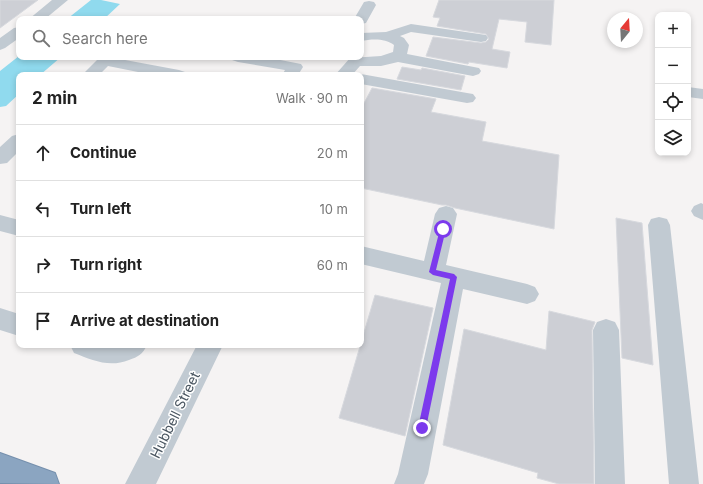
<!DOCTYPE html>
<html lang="en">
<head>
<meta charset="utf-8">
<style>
  body { margin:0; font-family:Inter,sans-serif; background:#f6f6f6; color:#222 }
  .controls { position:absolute; right:12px; top:12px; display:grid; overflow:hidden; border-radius:8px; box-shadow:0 2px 6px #0003 }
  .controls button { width:36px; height:36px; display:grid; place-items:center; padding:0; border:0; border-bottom:1px solid #e0e0e0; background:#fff; color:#222; font:20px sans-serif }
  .compass { position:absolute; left:607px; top:12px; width:36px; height:36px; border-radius:50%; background:#fff; box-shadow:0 2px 6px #0003; rotate:18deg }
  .stop { position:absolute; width:12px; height:12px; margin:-9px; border:3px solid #7c3aed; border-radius:50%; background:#fff }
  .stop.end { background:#7c3aed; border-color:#fff; box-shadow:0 1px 4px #0008 }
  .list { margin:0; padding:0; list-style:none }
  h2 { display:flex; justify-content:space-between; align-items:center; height:52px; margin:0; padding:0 16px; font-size:17px }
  h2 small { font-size:13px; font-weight:400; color:#767676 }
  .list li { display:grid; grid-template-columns:26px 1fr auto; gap:12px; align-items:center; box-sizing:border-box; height:56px; padding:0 16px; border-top:1px solid #e0e0e0 }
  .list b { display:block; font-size:15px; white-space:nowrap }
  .list em { font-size:13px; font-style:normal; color:#767676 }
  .icon { flex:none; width:22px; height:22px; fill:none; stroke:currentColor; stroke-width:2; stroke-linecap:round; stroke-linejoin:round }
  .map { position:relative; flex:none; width:703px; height:484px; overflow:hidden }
  .search { position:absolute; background:#fff; box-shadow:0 2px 6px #0003; left:16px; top:16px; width:348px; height:44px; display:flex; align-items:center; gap:10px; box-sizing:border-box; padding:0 14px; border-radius:8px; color:#767676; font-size:15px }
  .panel { position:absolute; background:#fff; box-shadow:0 2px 6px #0003; left:16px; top:72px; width:348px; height:276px; border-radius:8px }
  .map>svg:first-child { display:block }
</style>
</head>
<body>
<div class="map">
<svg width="703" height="484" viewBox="0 0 703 484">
  <rect width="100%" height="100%" fill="#f5f3f3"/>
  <path fill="#90daee" d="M91 0H101L120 4 104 19H67Z
    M19 56 61 57 40 75H19V94L6 106 0 107V71Z"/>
  <path fill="#cdcfd5" stroke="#d7d9de" d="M0 0H38L0 28Z
    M439 0H554L551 45 525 42 527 22 499 19 492 49 510 52 507 68 469 62 468 64 426 56 433 37 481 43 486 42 489 39 486 34 437 26 440 18 433 17Z
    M402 67 421 70 422 68 465 76 461 90 397 79Z
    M372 88 436 99 431 112 486 122 482 141 559 155 554 229 455 208 446 205H442L361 188V109Z
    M616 218 642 223 653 365 622 358Z
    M375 295 433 308 405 436 339 418Z
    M549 311 595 322 592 330 594 484H559L537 478 538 473 443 445 464 329 546 350Z"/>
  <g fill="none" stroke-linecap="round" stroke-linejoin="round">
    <defs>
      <path id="highway" d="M0 453 55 473 59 484 0 483Z"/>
    </defs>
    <use href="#highway" stroke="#7690ad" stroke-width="2"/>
    <path fill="#c1cad2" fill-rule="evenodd" d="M52 0H68L45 19H29Z
      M369 1 374 2 376 5 366 23 361 24V19H354L364 2Z
      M411 24 486 35 488 38 486 41 481 42 411 32 400 36 404 38 409 45 407 54 479 68 481 71 479 74 473 76 398 62 381 66H360L352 75H335L350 58 381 56 393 52 394 45C385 38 372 39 361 41V33L386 32Z
      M19 27V38L5 48 0 50V38L14 28Z
      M109 57 179 70 185 72 187 75H153L108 66 99 75H82L99 58Z
      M230 57H265L301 64 303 67 298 75H282L285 70 238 62 232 60Z
      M361 74 467 93 473 94 476 98 473 102 467 103 361 84V75H357Z
      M688 87 703 89V99L688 97Z
      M19 134V151L7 163 0 164V147L12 136Z
      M701 203 703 204V220L694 216 691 211 694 206Z
      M446 206 453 208 457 214 446 265 527 284 535 287 539 294 535 301 527 304 463 289 428 474 424 484H394L398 474 441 283 361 264V246L424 261 435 214 439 208Z
      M0 215 19 220V236L0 231Z
      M659 217 667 219 670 225 699 484H669L648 225 651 219Z
      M0 308 19 314V336L0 330Z
      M606 319 615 322 619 330 625 484H595L593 330 597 322Z
      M70 345H147C143 354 138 357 129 360 109 368 92 360 74 353Z
      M197 345H223L156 484H125Z"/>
    <use href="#highway" fill="#8ba5c1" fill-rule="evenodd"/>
  </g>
  <path fill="#7c3aed" d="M443 226 446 229 436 270 454 274 457 277 426 428 425 431 422 433 419 431 418 428 450 279 433 275 429 272 440 229Z"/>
  <g text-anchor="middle" stroke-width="3" stroke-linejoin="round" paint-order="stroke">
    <g font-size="14" fill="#4a5661" stroke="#fff">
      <text transform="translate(175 415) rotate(-64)" y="5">Hubbell Street</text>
    </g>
  </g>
</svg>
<div class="controls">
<button>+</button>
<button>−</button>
<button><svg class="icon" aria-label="locate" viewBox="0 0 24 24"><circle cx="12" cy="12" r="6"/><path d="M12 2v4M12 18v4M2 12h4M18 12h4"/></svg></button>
<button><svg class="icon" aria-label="layers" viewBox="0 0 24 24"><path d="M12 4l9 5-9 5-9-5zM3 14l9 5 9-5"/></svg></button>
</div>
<svg class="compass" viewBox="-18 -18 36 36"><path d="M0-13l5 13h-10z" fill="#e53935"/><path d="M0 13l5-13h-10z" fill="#767676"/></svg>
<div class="stop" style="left:443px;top:229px"></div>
<div class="stop end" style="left:422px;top:428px"></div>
<div class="search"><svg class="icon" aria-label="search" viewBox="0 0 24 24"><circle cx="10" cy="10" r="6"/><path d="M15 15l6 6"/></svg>Search here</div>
<section class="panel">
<h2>2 min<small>Walk · 90 m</small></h2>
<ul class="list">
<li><svg class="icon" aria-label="ahead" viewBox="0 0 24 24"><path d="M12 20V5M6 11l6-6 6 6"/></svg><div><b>Continue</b></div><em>20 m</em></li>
<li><svg class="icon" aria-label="left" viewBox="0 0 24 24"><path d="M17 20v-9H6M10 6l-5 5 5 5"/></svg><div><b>Turn left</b></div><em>10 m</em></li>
<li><svg class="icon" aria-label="right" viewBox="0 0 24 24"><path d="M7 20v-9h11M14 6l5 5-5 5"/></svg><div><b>Turn right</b></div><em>60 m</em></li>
<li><svg class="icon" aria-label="arrive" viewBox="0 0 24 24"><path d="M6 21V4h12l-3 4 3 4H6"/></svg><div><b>Arrive at destination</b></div></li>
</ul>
</section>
</div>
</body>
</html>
